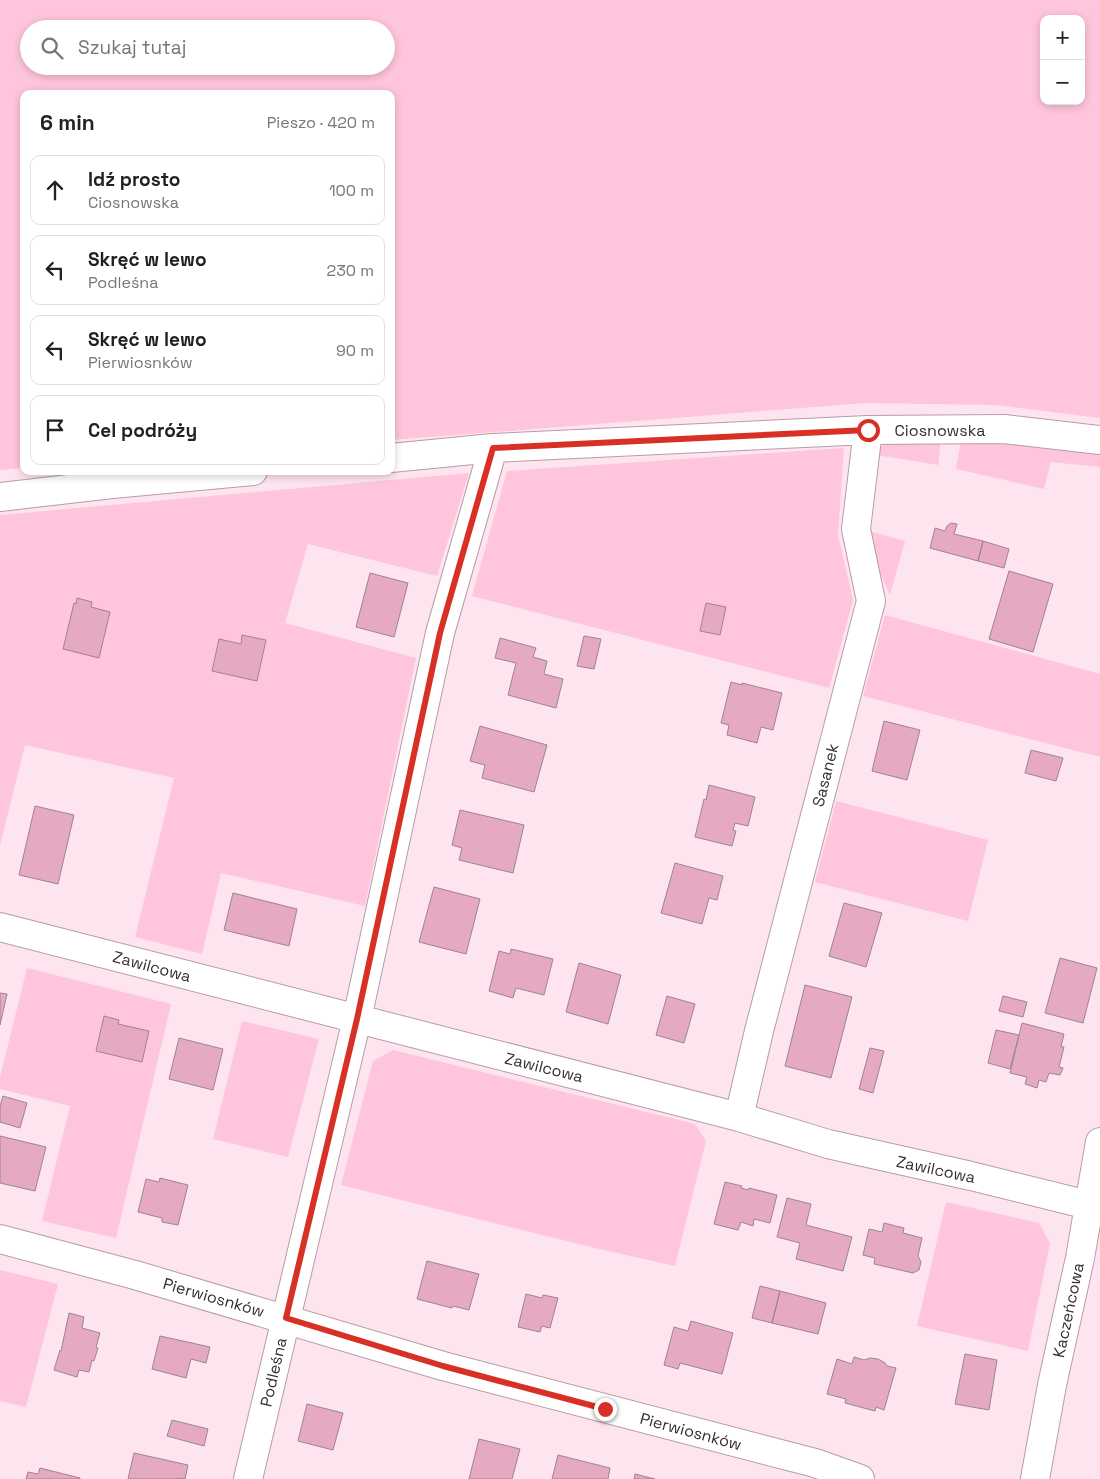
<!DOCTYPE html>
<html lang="pl">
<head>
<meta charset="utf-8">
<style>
  body { margin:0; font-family:"Space Grotesk",sans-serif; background:#f6f6f6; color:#222 }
  .controls { position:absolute; right:15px; top:15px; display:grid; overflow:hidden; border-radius:10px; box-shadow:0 2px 8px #0003 }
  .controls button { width:45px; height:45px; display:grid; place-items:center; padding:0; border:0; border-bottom:1px solid #e0e0e0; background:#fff; color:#222; font:25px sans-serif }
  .stop { position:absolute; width:15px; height:15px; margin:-11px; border:4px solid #d93025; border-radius:50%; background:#fff }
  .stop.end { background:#d93025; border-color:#fff; box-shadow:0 1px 5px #0008 }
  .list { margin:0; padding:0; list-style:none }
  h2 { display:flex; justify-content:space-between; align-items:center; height:65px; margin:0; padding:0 20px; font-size:21px }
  h2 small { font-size:16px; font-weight:400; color:#767676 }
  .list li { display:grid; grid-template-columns:32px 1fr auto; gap:15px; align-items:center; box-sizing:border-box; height:70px; margin:0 10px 10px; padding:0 10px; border:1px solid #e0e0e0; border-radius:10px }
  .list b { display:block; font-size:19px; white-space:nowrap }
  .list p { margin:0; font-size:16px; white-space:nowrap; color:#767676 }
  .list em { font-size:16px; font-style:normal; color:#767676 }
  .icon { flex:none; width:28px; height:28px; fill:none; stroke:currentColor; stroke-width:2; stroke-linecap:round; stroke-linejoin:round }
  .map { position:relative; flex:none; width:1100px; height:1479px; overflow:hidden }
  .search { position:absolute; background:#fff; box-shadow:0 2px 8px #0003; left:20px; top:20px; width:375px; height:55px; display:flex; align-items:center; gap:12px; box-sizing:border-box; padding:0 18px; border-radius:28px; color:#767676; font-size:19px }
  .panel { position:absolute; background:#fff; box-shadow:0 2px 8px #0003; left:20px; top:90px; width:375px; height:385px; border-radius:10px }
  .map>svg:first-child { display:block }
</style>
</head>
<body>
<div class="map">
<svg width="1100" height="1479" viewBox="0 0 1100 1479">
  <rect width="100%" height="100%" fill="#fee4ee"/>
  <path fill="#fec5dc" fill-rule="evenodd" d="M0 0H1100V418L995 405 866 403 391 440V94H24V468L0 470ZM1044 19H1081V101H1044ZM29 29H386V66H29Z
    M941 439 938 465 876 455 866 530 905 541 890 595 865 540 862 524 869 464 876 452 887 440Z
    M961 440 1004 441 1100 452V467L1051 462 1044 489 956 469Z
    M844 448 838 535 853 600 829 688 472 596 507 471Z
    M469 473 437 576 308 544 285 623 416 658 365 906 221 873 202 954 135 937 174 778 25 745 0 845V515Z
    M885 615 1100 674V757L863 696Z
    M836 801 988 840 968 921 815 882Z
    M27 968 171 1004 116 1238 42 1221 70 1106 0 1089V1077Z
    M242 1021 319 1039 288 1157 213 1139Z
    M393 1050 695 1124 706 1141 675 1266 595 1248 341 1185 373 1061Z
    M946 1202 1039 1223 1050 1243 1028 1351 917 1326Z
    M0 1270 58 1284 26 1407 0 1401Z"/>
  <path fill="#e5a9c2" stroke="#9c858e" d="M951 523 957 524 954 534 983 541 978 561 930 548 935 528 945 531 947 526Z
    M983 541 1009 549 1004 568 978 561Z
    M1009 571 1053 584 1033 652 989 639Z
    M370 573 408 583 394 637 356 627Z
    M77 598 92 602 91 607 110 612 99 658 63 649 74 603 76 604Z
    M706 603 726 607 720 635 700 631Z
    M242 635 266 640 257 681 212 671 219 639 241 644Z
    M584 636 601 639 594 669 577 666Z
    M500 638 536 648 533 657 547 661 544 674 563 679 556 708 508 695 516 663 495 658Z
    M731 682 742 685V683L782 693 773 730 761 727 757 743 727 735 729 725 721 723Z
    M884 721 920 730 907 780 872 771Z
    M480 726 547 745 534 792 482 778 485 765 470 761Z
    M1031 750 1063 758 1056 781 1025 773Z
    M709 785 755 797 748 826 735 823 733 830 736 831 732 846 695 837 704 799 706 800Z
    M35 806 74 815 58 884 19 875Z
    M460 810 524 825 513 873 459 860 462 848 452 845Z
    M675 863 723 876 717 900 709 898 702 924 661 913Z
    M434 887 480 899 466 954 419 942Z
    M233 893 297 909 289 946 224 930Z
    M844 903 882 913 866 967 829 956Z
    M511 949 553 959 544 995 516 988 513 998 489 991 499 951 510 954Z
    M1060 958 1097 968 1083 1023 1045 1013Z
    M579 963 621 975 608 1024 566 1012Z
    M805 985 852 997 831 1078 785 1066Z
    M0 993 7 994 0 1025Z
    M667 996 695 1004 684 1043 656 1035Z
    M1003 996 1027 1002 1023 1017 999 1011Z
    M104 1016 119 1020 118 1024 149 1031 142 1062 96 1051Z
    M1022 1023 1064 1034 1061 1047H1064L1059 1067 1063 1068 1060 1075 1049 1073 1046 1082 1039 1080 1037 1088 1025 1084 1027 1077 1010 1073Z
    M996 1030 1019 1035 1010 1069 988 1063Z
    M179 1038 223 1049 213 1090 169 1079Z
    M870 1048 884 1051 873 1093 859 1089Z
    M3 1096 27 1103 20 1128 0 1122V1106Z
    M0 1136 46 1147 35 1191 0 1183Z
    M160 1178 188 1185 178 1225 162 1222V1218L138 1212 146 1179 159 1182Z
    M725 1182 742 1186 741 1188 748 1190 749 1188 777 1195 770 1223 754 1219 753 1226 741 1222 738 1230 714 1224Z
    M787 1198 811 1204 806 1225 852 1237 843 1271 796 1259 800 1243 777 1237Z
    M884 1223 904 1228 903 1233 922 1238 918 1256 921 1262 919 1270 913 1273 874 1264 875 1258 863 1255 869 1229 882 1232Z
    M427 1261 479 1274 469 1310 453 1306 452 1308 417 1299Z
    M760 1286 780 1291 772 1323 752 1318Z
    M780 1291 826 1303 818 1334 772 1323Z
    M526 1294 542 1298 543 1295 558 1298 550 1328 542 1326 540 1332 518 1327Z
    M69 1313 84 1317 82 1328 100 1333 96 1347 98 1348 94 1361 92 1360 89 1372 79 1370 77 1377 54 1370 60 1350 61 1351Z
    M691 1321 733 1333 722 1374 680 1363 678 1369 664 1365 674 1327 688 1331Z
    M160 1336 210 1347 206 1363 191 1359 186 1378 152 1369Z
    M965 1354 997 1360 989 1410 955 1404Z
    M854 1357 864 1360 870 1358 878 1359 885 1363 887 1366 896 1368 884 1410 876 1407 875 1411 845 1403 846 1399 827 1394 837 1359 852 1364Z
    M307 1404 343 1413 333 1450 298 1441Z
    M172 1420 208 1429 204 1446 167 1436Z
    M479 1439 520 1449 512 1479H469Z
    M134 1453 188 1465 185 1479 177 1478V1479H128Z
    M558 1455 610 1468 608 1479H552Z
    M40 1468 80 1478V1479H26L28 1472 38 1474Z
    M635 1474 655 1479H634Z"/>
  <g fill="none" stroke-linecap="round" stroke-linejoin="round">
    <defs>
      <path id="minor" d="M391 458 493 448 868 430 1004 429 1100 440
        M0 497 112 484 253 471
        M0 927 739 1117 828 1144 971 1176 1100 1208
        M739 1117 759 1031 871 601 856 529 868 430
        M0 1239 135 1275 443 1366 815 1463 860 1479
        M248 1479 357 1019 440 633 493 448
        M1035 1479 1052 1385 1080 1258 1100 1142"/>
    </defs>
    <use href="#minor" stroke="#b69da7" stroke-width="30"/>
    <use href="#minor" stroke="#fff" stroke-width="28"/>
  </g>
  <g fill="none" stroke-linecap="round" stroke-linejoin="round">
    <path stroke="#d93025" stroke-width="6" d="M605 1409 443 1366 286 1318 357 1019 440 633 493 448 868 430"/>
  </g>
  <g text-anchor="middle" stroke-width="4" stroke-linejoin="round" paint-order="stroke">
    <g font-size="16" fill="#372d31" stroke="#fff">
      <text x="940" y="436">Ciosnowska</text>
      <text transform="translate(825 775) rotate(-76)" y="6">Sasanek</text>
      <text transform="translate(152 966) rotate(15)" y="6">Zawilcowa</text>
      <text transform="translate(544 1067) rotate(14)" y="6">Zawilcowa</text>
      <text transform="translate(936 1169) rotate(12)" y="6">Zawilcowa</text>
      <text transform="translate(214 1297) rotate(16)" y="6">Pierwiosnków</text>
      <text transform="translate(1068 1310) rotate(-78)" y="6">Kaczeńcowa</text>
      <text transform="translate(273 1372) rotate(-77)" y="6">Podleśna</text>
      <text transform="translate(691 1431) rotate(15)" y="6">Pierwiosnków</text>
    </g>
  </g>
</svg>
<div class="controls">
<button>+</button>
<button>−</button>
</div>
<div class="stop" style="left:868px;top:430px"></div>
<div class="stop end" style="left:605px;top:1409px"></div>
<div class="search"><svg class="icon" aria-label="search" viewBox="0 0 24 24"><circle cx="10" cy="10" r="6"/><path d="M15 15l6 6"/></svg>Szukaj tutaj</div>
<section class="panel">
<h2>6 min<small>Pieszo · 420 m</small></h2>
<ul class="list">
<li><svg class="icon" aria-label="ahead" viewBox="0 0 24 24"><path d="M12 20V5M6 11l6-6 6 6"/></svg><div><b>Idź prosto</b><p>Ciosnowska</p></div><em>100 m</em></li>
<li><svg class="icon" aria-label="left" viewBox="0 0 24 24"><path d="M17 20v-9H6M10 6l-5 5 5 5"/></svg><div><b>Skręć w lewo</b><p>Podleśna</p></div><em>230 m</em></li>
<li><svg class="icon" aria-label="left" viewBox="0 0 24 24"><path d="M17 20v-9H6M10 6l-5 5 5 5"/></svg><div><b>Skręć w lewo</b><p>Pierwiosnków</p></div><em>90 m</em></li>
<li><svg class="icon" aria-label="arrive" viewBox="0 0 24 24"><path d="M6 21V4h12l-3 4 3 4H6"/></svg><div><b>Cel podróży</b></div></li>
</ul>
</section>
</div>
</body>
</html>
